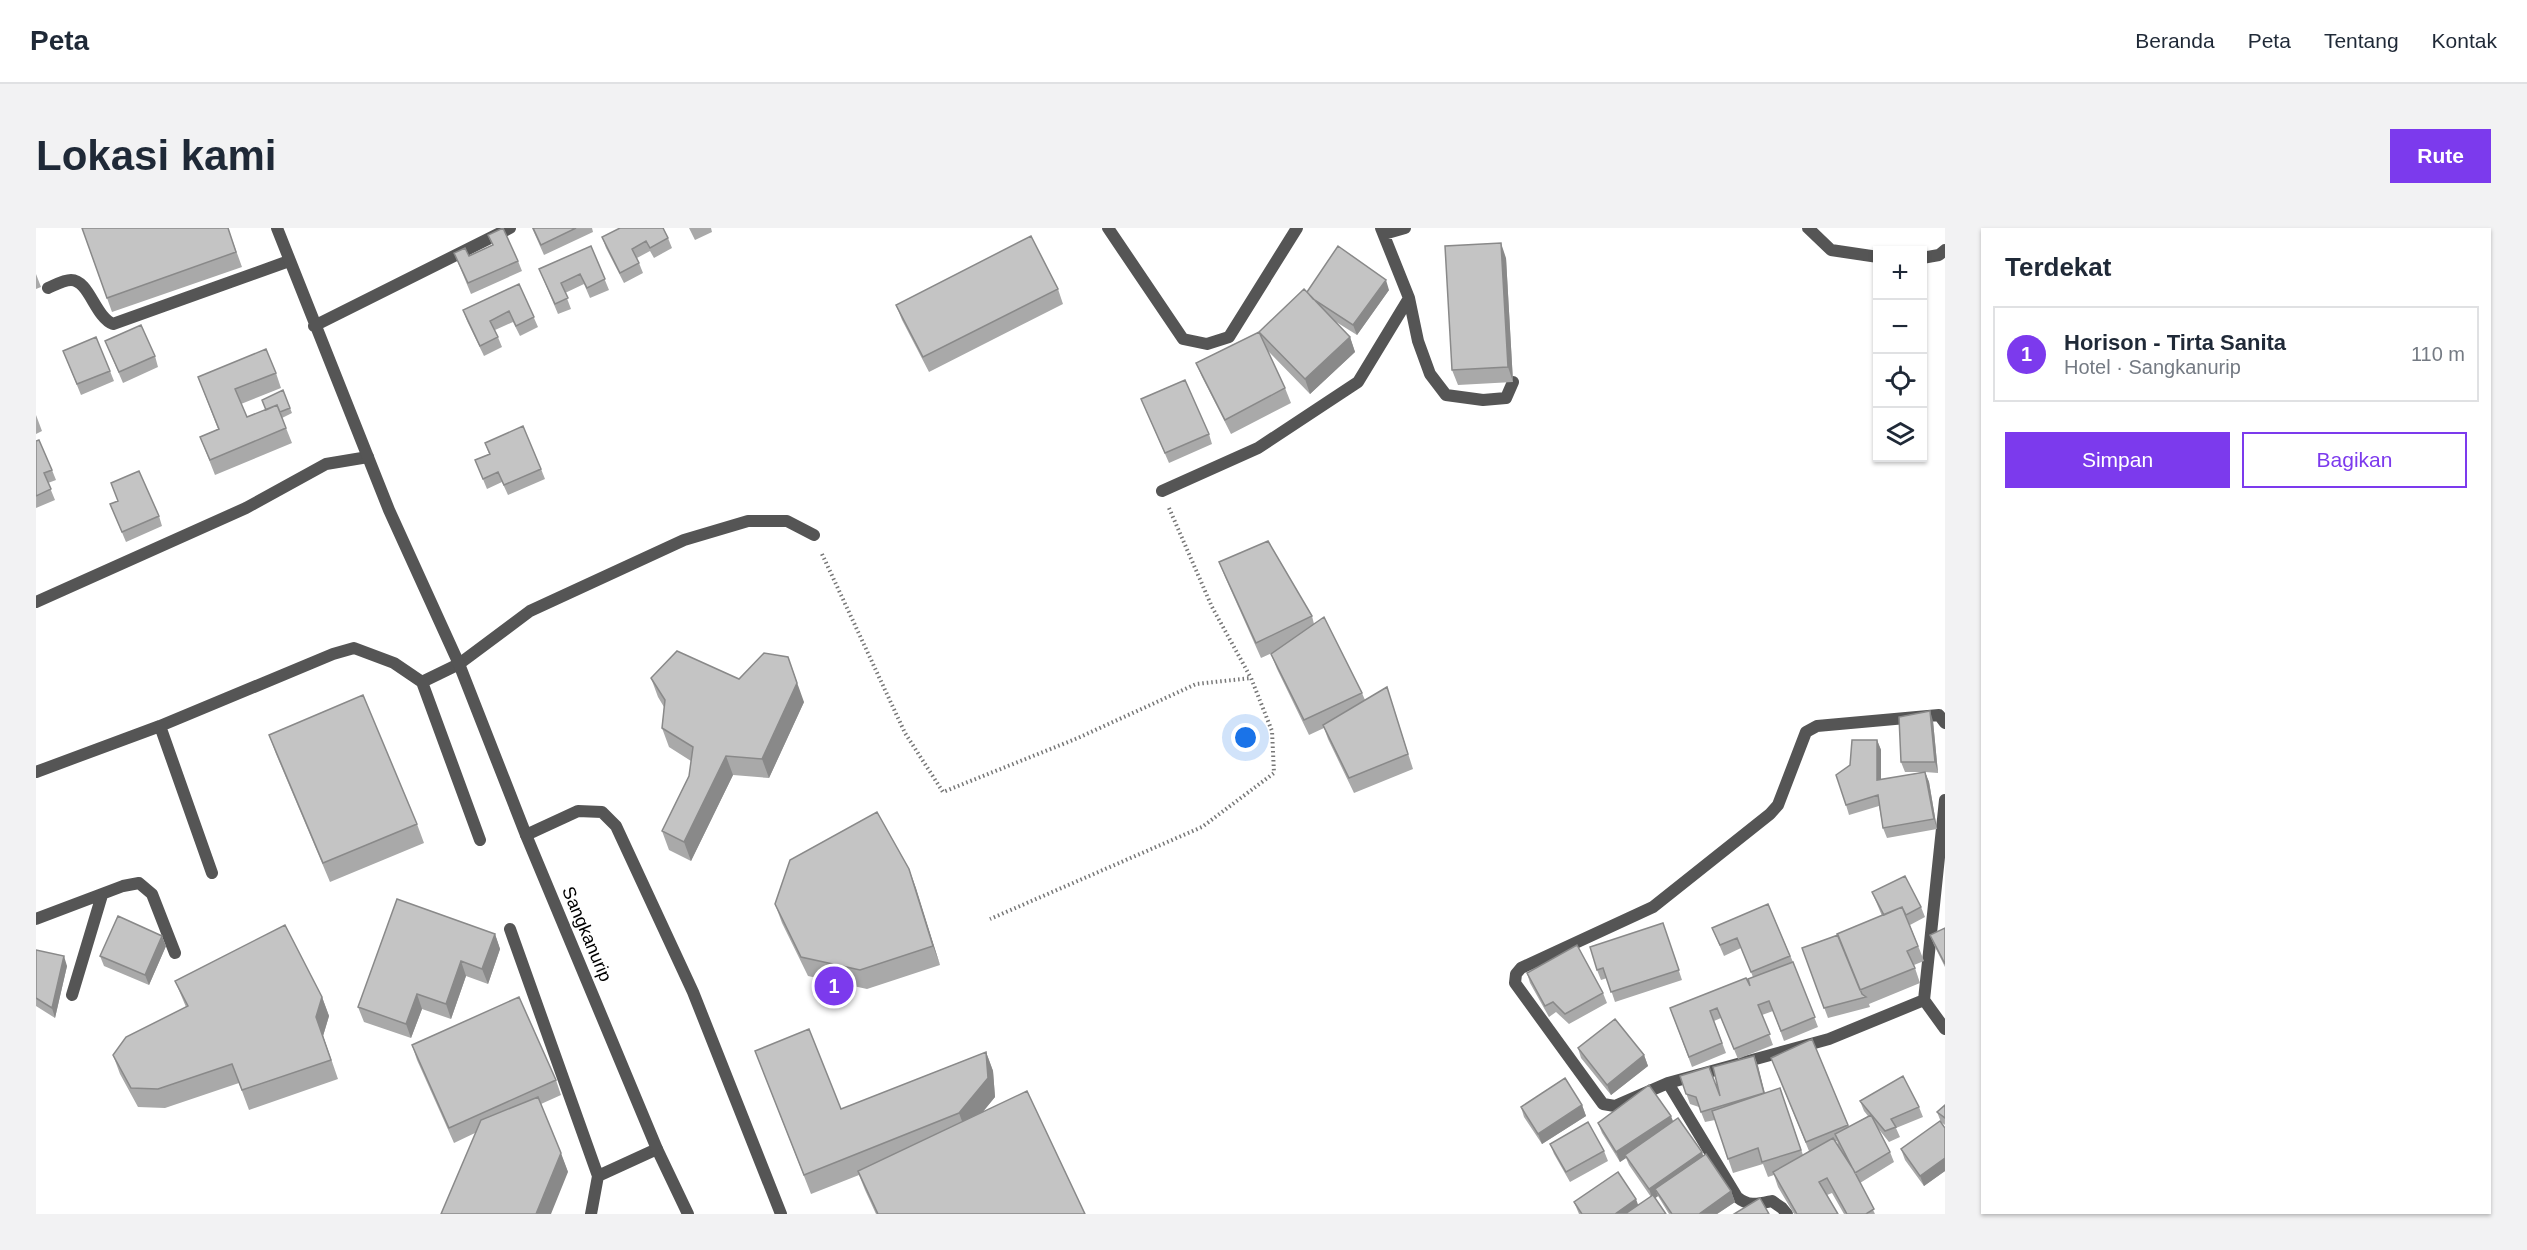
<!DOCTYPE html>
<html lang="id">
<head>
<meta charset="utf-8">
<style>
  body { margin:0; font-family:Arial,sans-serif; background:#f2f2f3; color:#1f2937 }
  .controls { position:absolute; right:18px; top:18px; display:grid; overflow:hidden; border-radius:0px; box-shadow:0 2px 4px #0004 }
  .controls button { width:54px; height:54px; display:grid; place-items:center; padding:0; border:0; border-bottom:2px solid #e0e1e3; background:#fff; color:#1f2937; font:30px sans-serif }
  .you { position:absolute; left:1210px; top:510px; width:21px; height:21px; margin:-15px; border:4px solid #fff; border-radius:50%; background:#1a73e8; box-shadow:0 0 0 9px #1a73e833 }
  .badge { display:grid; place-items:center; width:39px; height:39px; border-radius:50%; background:#7c3aed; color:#fff; font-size:20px; font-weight:700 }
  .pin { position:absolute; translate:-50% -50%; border:3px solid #fff; box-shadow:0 2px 6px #0006 }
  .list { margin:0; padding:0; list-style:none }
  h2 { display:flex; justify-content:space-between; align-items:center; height:78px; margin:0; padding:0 24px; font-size:26px }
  h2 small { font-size:20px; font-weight:400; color:#747a83 }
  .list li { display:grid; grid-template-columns:39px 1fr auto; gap:18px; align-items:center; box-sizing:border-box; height:96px; margin:0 12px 12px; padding:0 12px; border:2px solid #e0e1e3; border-radius:0px }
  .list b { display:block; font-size:22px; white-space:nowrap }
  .list p { margin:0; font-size:20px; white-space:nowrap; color:#747a83 }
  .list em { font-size:20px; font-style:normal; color:#747a83 }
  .actions { display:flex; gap:12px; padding:18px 24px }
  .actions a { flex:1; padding:14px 0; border:2px solid #7c3aed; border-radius:0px; text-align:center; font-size:21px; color:#7c3aed }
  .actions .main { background:#7c3aed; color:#fff }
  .icon { flex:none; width:33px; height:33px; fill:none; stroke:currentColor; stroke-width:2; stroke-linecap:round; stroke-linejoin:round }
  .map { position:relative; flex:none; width:1909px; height:986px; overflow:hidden; border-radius:0px }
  header { display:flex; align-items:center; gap:36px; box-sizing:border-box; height:84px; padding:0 30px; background:#fff; border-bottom:2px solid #e0e1e3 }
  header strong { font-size:28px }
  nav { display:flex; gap:33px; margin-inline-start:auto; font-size:21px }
  .intro { display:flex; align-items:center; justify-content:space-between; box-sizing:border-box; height:144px; padding:0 36px }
  h1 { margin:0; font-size:42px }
  .button { padding:15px 27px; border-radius:0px; background:#7c3aed; color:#fff; font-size:21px; font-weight:700 }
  main { display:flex; gap:36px; padding:0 36px }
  aside { flex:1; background:#fff; border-radius:0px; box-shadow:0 2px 4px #0004 }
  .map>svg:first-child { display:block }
</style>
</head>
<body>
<header>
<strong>Peta</strong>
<nav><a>Beranda</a><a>Peta</a><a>Tentang</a><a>Kontak</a></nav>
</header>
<div class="intro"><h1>Lokasi kami</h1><a class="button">Rute</a></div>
<main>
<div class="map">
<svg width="1909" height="986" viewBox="0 0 1909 986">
  <rect width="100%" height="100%" fill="#fff"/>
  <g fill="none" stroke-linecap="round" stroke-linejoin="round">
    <path stroke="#777" stroke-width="4" stroke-dasharray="1.5 3" stroke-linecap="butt" d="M1133 280 1176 379 1215 450
      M786 326 869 505 907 564 1042 510 1160 456 1215 450 1236 503 1238 545 1166 599 954 691"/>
    <path stroke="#555" stroke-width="12" d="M12 60C19 57 28 52 35 52 53 52 59 89 77 96L253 33
      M0 374 210 280 290 236 332 229
      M386 454 444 612
      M124 498 176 645
      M0 544 124 498 297 426 318 420 358 435 386 454 423 436 494 383 648 312 712 293H751L778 307
      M490 607 542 583 566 584 580 598 657 764 745 986
      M0 691 87 658 103 655 116 666 139 725
      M474 701 562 948 555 986
      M36 767 66 667
      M562 948 621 921"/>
    <path stroke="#555" stroke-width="12" d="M241 0 353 282 423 436 490 607 621 921 652 986
      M1072 0 1147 111 1171 116 1193 109 1261 0
      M1345 0 1373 70 1382 113 1394 146 1410 167 1447 172 1470 170 1477 154
      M1772 0 1795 22 1842 29
      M1348 6 1369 0
      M1886 30 1903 27 1909 22
      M278 98 474 0
      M1126 263 1222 220 1322 154 1373 70
      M1888 772 1909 572
      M1632 855 1793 811 1888 772 1909 801
      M1751 986 1746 980 1736 973C1722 976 1713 979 1701 969L1632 855 1579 878 1567 876 1479 755 1480 746 1485 740 1617 679 1734 586 1742 577 1770 504 1781 498 1903 487 1909 495"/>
  </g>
  <path fill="#a9a9a9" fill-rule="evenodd" d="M46 0H192L206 39 76 84Z
    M496 0H556L557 4 508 27Z
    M653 0H675L676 4 659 12Z
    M452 7 482 33 486 43 435 66 418 25 433 28 456 17Z
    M566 9 632 10 636 20 618 30 614 23 601 30 607 45 588 55 570 20Z
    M555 18 573 62 554 70 548 56 529 65 535 81 522 86 503 41Z
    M1470 30 1477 154 1422 157 1416 142Z
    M0 46 5 59 0 61Z
    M483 56 502 99 484 108 477 94 459 102 466 119 448 128 431 93 427 82Z
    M1022 61 1027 76 893 144 866 92 860 77Z
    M1353 62 1321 107 1297 92 1314 109 1319 124 1274 166 1231 122 1249 160 1255 175 1195 206 1166 149 1160 135 1223 104 1271 64Z
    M69 113 119 128 122 139 87 155Z
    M27 123 74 143 78 153 45 167Z
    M240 145 245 160 205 176 211 189 230 182 247 162 256 185 246 190 256 215 179 247 164 209 182 201 162 149Z
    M1105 171 1173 206 1176 216 1133 235Z
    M0 187 6 203 0 206Z
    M0 213 16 242 20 252 12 255 19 272 0 280Z
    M449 215 505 241 509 251 472 267 466 254 451 261 439 232 453 226Z
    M75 255 123 288 126 298 90 314 74 276 82 273Z
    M1183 334 1276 388 1278 396 1326 465 1329 472 1351 459 1377 541 1318 565 1292 511 1288 500 1273 507 1241 441 1235 426 1238 424 1225 430 1189 349Z
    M615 450 703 451 768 474 733 550 697 547 655 633 633 622 626 603 653 548 655 533 633 519 626 500 628 479 622 469Z
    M1897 493 1902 545 1889 544 1893 554 1901 601 1851 610 1847 600 1843 578 1813 587 1810 577 1814 537 1841 512 1845 522V552L1887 544H1869L1865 534Z
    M233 507 381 596 388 615 294 654 240 526Z
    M873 641 904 737 831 761 772 748 746 695 739 676Z
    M1836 664 1885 679 1889 689 1874 697 1888 733 1878 737 1884 755 1833 776 1834 779 1792 790 1766 720 1802 707 1846 688Z
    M1732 676 1757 734 1782 799 1748 813 1737 783 1726 787 1737 817 1702 831 1685 790 1678 793 1690 825 1656 839 1634 780 1714 758 1717 749 1705 720 1688 728 1676 700Z
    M1627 695 1646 752 1579 774 1571 750 1565 752 1561 742Z
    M1909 700V739L1898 717 1894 707Z
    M459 706 464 721 452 756 430 748 415 791 386 781 375 810 328 794 322 779Z
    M130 718 113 757 68 738 64 728Z
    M0 722 31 738 19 790 0 778Z
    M1491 745 1567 765 1571 775 1533 796 1520 784 1513 789 1494 755Z
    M139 753 286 769 293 788 287 808 302 851 213 882 203 855 129 880 102 879 84 846 77 827 150 779Z
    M1776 811 1813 899 1832 888 1828 883 1824 873 1883 879 1887 889 1860 900 1864 909 1853 914 1841 899 1854 924 1858 934 1824 955 1839 986H1808L1796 965 1791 967 1802 986H1758L1742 959 1738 947 1732 949 1727 936 1697 945 1679 892 1669 894 1663 879 1654 876 1644 848 1684 868 1718 828 1722 838 1729 865 1744 860 1767 927 1773 923 1739 840ZM1801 913 1802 917 1807 926 1799 914Z
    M376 817 520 852 525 867 505 876 532 944 439 905 418 915 381 832Z
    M1542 820 1608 827 1612 838 1575 867 1545 830Z
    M719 823 805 881 950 824 957 843 959 869 946 885 1049 986H840L829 962 823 947 775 966Z
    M1546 877 1550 888 1506 916 1488 889 1485 879Z
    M1909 877V897L1905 894 1901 884Z
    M1637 893 1666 924 1667 928 1695 963 1699 974 1681 986H1633L1622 968 1619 970 1630 986H1543L1538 974 1602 977 1615 969 1593 937 1590 930 1584 934 1566 905 1562 895Z
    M1909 900V943L1888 958 1869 932 1865 921Z
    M1514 916 1568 923 1572 933 1534 954 1518 926Z"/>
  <path fill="#898989" d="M1465 15 1470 30 1477 154 1472 139Z
    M1350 52 1353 62 1321 107 1317 97Z
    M1314 109 1319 124 1274 166 1269 151Z
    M752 429 768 474 733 550 726 531Z
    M1894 483 1897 493 1902 545 1899 534Z
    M1841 512 1845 522V563L1841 552Z
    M690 528 697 547 655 633 648 614Z
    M1889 544 1893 554 1901 601 1898 591Z
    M873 641 880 660 904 737 897 718Z
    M459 706 464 721 452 756 446 741Z
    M126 708 130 718 113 757 109 747Z
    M28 728 31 738 19 790 16 780Z
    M425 733 430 748 415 791 410 776Z
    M381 766 386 781 375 810 370 796Z
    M286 769 293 788 287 808 302 851 280 789Z
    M950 824 957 843 959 869 930 904 923 885Z
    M1608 827 1612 838 1575 867 1571 857Z
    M1718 828 1722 838 1731 876 1728 865Z
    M1546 877 1550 888 1506 916 1502 906Z
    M1635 888 1639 898 1589 927 1590 930 1584 934 1580 924Z
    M1666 924 1669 934 1619 961 1622 968 1617 972 1613 961Z
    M525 925 532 944 515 986H500Z
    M1909 930V943L1888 958 1884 948Z
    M1695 963 1699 974 1681 986H1663Z
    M1600 971 1604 982 1597 986H1579Z"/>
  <path fill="#c4c4c4" stroke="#898989" stroke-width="1.5" d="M46 0H192L200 24 71 70Z
    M467 0 482 33 432 55 418 25 429 20 433 28 457 17 452 7Z
    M497 0H540L505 17Z
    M584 0H627L632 10 614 20 610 13 596 21 603 35 584 45 566 9Z
    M995 8 1022 61 887 129 860 77Z
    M1465 15 1472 139 1416 142 1409 18Z
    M555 18 569 51 551 60 544 46 525 55 532 70 519 76 503 41Z
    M1302 18 1350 52 1317 97 1277 71 1271 64Z
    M483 56 498 89 480 98 473 83 454 93 462 109 444 118 427 82Z
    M1268 61 1314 109 1269 151 1223 104Z
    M105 97 119 128 83 144 69 113Z
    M1223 104 1249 160 1189 192 1160 135Z
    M60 109 74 143 41 156 27 123Z
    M230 121 240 145 199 161 211 189 241 177 250 200 174 232 164 209 183 201 162 149Z
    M1149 152 1173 206 1129 225 1105 171Z
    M247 162 254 180 244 184 241 177 230 182 226 172Z
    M487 198 505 241 468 257 462 244 447 251 439 232 454 226 449 215Z
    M3 212 16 242 8 245 15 261 0 268V213Z
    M103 243 123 288 86 304 74 276 82 273 75 255Z
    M1232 313 1276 388 1220 415 1183 334Z
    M1288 389 1326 465 1268 492 1235 426Z
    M641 423 703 451 728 425 752 429 761 455 726 531 690 528 648 614 626 603 653 548 657 519 626 500 629 472 615 450Z
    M1351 459 1372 526 1313 550 1287 497Z
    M327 467 381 596 287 635 233 507Z
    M1894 483 1899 534H1865L1863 489Z
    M1816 512H1841V552L1889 544 1898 591 1847 600 1842 567 1810 577 1800 547 1814 537Z
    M841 584 873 641 897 718 824 742 765 729 739 676 754 632Z
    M1869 648 1885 679 1870 687 1866 679 1848 687 1836 664Z
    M361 671 459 706 446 741 425 733 410 776 381 766 370 796 322 779Z
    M1732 676 1754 728 1715 744 1701 710 1684 717 1676 700Z
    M1866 679 1882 718 1871 723 1879 740 1824 762 1801 706Z
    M82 688 126 708 109 747 64 728Z
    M1627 695 1643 742 1575 764 1567 740 1561 742 1554 719Z
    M249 697 286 769 280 789 295 832 206 862 196 836 122 861 95 860 77 827 90 809 152 778 139 753Z
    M1909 700V736L1894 707Z
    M1802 707 1826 766 1830 769 1788 780 1766 720Z
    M1541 717 1567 765 1529 786 1517 774 1509 778 1491 745Z
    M0 722 28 728 16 780 0 770Z
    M1757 734 1779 789 1745 803 1733 773 1722 777 1734 806 1698 821 1681 780 1674 783 1686 815 1653 829 1634 780 1710 750 1714 758 1712 751Z
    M483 769 520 852 413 900 376 817Z
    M1579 791 1608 827 1571 857 1542 820Z
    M773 801 805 881 950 824 952 850 923 885 768 947 719 823Z
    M1776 811 1812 897 1770 914 1735 830Z
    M1718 828 1728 865 1665 884 1660 869 1650 866 1644 848 1673 839 1684 868 1677 839Z
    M1867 848 1883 879 1855 891 1860 899 1849 903 1824 873Z
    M1529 850 1546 877 1502 906 1485 879Z
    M1613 857 1635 888 1580 924 1562 895Z
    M1744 860 1765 922 1726 934 1722 920 1692 931 1676 883Z
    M991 863 1049 986H842L822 943Z
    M502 869 525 925 500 986H405L445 892Z
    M1909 877V890L1901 884Z
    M1835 887 1854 924 1819 945 1799 906Z
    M1642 890 1666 924 1613 961 1589 927Z
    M1904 893 1909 900V930L1884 948 1865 921Z
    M1552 894 1568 923 1530 944 1514 916Z
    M1797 910 1817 941 1838 981 1830 986H1811L1791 950 1783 954 1802 986H1761L1737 944Z
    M1670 926 1695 963 1663 986H1636L1619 961Z
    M1582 944 1600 971 1579 986H1546L1538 974Z
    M1617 967 1630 986H1589Z
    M1724 970 1733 986H1698Z"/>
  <g text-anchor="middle" stroke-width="4.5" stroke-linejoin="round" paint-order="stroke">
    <g font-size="18" fill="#000" stroke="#fff">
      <text transform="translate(551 706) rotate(67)" y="6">Sangkanurip</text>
    </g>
  </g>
</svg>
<div class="controls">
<button>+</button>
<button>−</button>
<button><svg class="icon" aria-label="locate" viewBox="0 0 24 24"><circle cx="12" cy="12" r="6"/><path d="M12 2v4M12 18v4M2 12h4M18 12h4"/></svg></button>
<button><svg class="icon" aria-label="layers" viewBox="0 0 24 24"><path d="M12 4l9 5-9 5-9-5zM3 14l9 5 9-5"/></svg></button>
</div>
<div class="you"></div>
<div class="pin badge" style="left:798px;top:758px">1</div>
</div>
<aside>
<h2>Terdekat<small></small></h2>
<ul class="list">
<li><span class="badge">1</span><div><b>Horison - Tirta Sanita</b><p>Hotel · Sangkanurip</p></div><em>110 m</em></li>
</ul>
<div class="actions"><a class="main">Simpan</a><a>Bagikan</a></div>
</aside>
</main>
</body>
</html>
